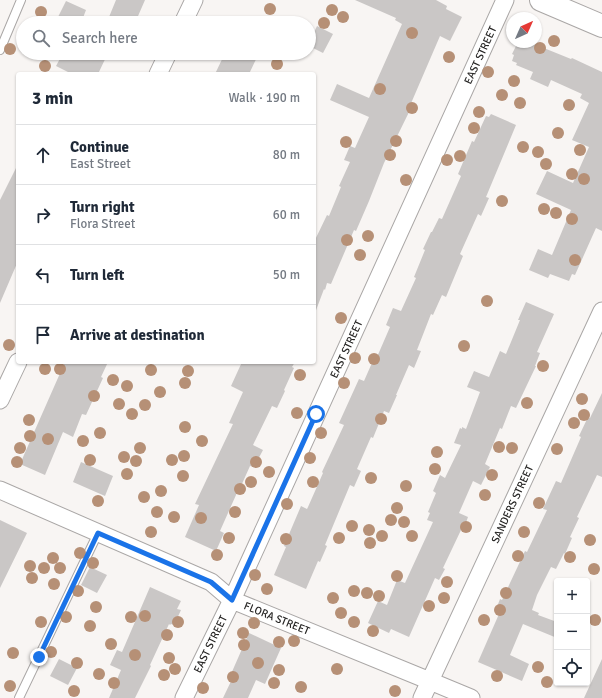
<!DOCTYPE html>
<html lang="en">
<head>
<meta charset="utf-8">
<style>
  body { margin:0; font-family:Signika,sans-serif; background:#f2f2f3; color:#1f2937 }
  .controls { position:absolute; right:12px; bottom:12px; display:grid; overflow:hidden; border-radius:4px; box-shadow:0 1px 3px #0004 }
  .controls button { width:36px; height:36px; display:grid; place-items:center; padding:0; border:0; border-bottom:1px solid #e0e1e3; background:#fff; color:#1f2937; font:20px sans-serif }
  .compass { position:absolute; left:506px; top:12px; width:36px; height:36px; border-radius:50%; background:#fff; box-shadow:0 1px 3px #0004; rotate:45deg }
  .stop { position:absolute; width:12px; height:12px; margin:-9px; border:3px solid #1a73e8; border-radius:50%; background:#fff }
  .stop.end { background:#1a73e8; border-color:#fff; box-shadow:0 1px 4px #0008 }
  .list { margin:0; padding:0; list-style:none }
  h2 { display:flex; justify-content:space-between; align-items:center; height:52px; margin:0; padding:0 16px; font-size:17px }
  h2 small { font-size:13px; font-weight:400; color:#747a83 }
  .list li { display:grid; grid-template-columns:26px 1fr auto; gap:12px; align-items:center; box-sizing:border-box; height:60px; padding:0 16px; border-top:1px solid #e0e1e3 }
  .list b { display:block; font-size:15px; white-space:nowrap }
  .list p { margin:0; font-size:13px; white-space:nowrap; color:#747a83 }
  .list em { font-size:13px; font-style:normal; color:#747a83 }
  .icon { flex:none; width:22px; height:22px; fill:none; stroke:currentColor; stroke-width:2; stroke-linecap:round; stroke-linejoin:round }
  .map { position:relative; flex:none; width:602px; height:698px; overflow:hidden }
  .search { position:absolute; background:#fff; box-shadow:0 1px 3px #0004; left:16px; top:16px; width:300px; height:44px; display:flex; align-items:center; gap:10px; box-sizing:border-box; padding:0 14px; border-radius:22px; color:#747a83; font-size:15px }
  .panel { position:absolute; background:#fff; box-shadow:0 1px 3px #0004; left:16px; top:72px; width:300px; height:292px; border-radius:4px }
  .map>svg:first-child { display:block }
</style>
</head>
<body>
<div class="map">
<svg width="602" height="698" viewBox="0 0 602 698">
  <rect width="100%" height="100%" fill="#f8f5f3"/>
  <path fill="#cac7c6" d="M116 0H145L135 23H123L109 17Z
    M355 0H436L447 6 446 9 462 17 450 41 440 36 409 108H411L384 163 369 201 356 231 354 230 331 284 327 283 325 290 324 289 315 313 314 242 327 215 329 216 341 187 339 186 350 162 344 160 350 146 355 148 369 117 330 100 337 84 369 98 402 24 395 20 396 18Z
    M66 1 86 10 81 23H73L58 17Z
    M317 26 333 34 323 53 309 46V43Z
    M518 42H529L571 59 572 58 602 72V231L596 228 575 275 572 274 569 281 550 274 548 278 529 270 538 249 552 255 571 210 536 194 547 171 573 183 589 147 572 140 589 103 580 98 582 94 551 80 548 87 530 79 533 72 516 65 517 63 512 61 514 55 512 54Z
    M63 53H108L98 74H72L56 66Z
    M225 53H259L249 74H215Z
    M491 114 516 125 486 197 489 198 481 216 478 214 460 254 463 256 446 297 442 295 433 315 431 314 417 350 421 351 414 368 409 365 396 395H397L389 413 384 411 373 438 371 437 357 469 361 471 354 487 350 485 325 545 327 546 320 562 318 561 306 589 274 575 286 547 284 546 301 506 307 509 308 507 323 473 322 472 344 425 339 423 359 379 364 381 375 356 377 357 390 327 386 325 393 308 401 311 416 278 414 277 425 250 423 249 431 232H432L439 218 442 219 461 176 458 174 472 141 474 142 486 116 489 117Z
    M18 164V261L0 303V200Z
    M526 302 554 314 537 352 540 353 535 366H536L516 408 511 406 502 429 500 428 485 464 490 467 481 485 473 481 459 513 468 517 463 531 461 530 443 568 445 569 439 580 435 578 409 637 391 629 389 633 368 623 378 601 387 605 397 580 405 583 433 522 427 520 430 513 428 512 436 493 433 491 440 475 445 478 461 445 454 443 460 428 462 429V427L466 429 480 392 467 387 474 371 489 377 500 351 506 354 520 320H518Z
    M65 362H108L101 377 103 378 86 415 82 414 73 437 63 432 45 475 20 464Z
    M242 362H295L292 367 294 368 284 390 285 391 277 408 272 406 253 445 263 450 254 467 250 466 241 486H240L220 531 224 533 216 551 185 537 199 505 195 504 233 424 229 423 243 392 231 386Z
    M602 393V477L597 475 577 517 579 518 570 537 572 538 565 554 564 553 556 569 551 567 537 595 532 610 539 613 538 615 557 622V638L523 624 510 655 529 664 522 681 478 662 499 614 495 612 500 599 502 600 525 551 527 552 547 510 543 509 556 481 561 483 581 437 579 436 588 417 590 418Z
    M81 462 113 476 105 496 73 482Z
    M0 520 27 533 0 588Z
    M90 567 107 575 97 593 81 585Z
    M150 587 181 601 177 609 181 610 174 625 171 624 170 625 169 624 150 665 151 666 135 698H109L121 670 110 665 117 650 122 652Z
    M249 633 281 648 265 684 256 680 248 698H223L234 675 231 674Z
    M59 659 77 668 68 685 50 676Z
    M602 659V698H584Z"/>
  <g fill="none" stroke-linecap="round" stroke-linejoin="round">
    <defs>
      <path id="service" d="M0 50 21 0
        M19 698 98 533"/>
      <path id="minor" d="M183 23 194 0
        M158 74 168 53
        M0 400 18 362
        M0 490 211 582 232 600 430 681 471 698
        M184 698 232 600 505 0
        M422 698 602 311"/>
      <path id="secondary" d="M541 0 602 26"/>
    </defs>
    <use href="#service" stroke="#aaa7a6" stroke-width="10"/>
    <use href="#minor" stroke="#aaa7a6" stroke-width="19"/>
    <use href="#secondary" stroke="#aaa7a6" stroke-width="24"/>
    <use href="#service" stroke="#fff" stroke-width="8"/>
    <use href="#minor" stroke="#fff" stroke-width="17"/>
    <use href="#secondary" stroke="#fff" stroke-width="22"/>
  </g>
  <g fill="#b69076">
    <circle cx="270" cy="9" r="6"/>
    <circle cx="332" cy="10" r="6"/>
    <circle cx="41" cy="12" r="6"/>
    <circle cx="343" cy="17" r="6"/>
    <circle cx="324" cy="23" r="6"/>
    <circle cx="412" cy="33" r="6"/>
    <circle cx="554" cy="41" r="6"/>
    <circle cx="540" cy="48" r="6"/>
    <circle cx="10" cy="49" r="6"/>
    <circle cx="449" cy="57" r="6"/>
    <circle cx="277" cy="64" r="6"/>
    <circle cx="45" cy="66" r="6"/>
    <circle cx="488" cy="72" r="6"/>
    <circle cx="514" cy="81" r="6"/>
    <circle cx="380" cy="89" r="6"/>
    <circle cx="502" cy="95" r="6"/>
    <circle cx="520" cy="103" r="6"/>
    <circle cx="569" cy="105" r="6"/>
    <circle cx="412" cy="108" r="6"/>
    <circle cx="479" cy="112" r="6"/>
    <circle cx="474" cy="128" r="6"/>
    <circle cx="558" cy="133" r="6"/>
    <circle cx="396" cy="141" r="6"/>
    <circle cx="346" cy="142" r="6"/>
    <circle cx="523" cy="147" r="6"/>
    <circle cx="580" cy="150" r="6"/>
    <circle cx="538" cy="152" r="6"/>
    <circle cx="390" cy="155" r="6"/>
    <circle cx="460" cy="156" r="6"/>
    <circle cx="447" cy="160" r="6"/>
    <circle cx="546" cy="164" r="6"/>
    <circle cx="572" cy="174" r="6"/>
    <circle cx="584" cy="179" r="6"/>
    <circle cx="406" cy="180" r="6"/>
    <circle cx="502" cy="201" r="6"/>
    <circle cx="544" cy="209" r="6"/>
    <circle cx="556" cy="213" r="6"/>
    <circle cx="572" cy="219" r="6"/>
    <circle cx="368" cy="236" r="6"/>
    <circle cx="347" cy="240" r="6"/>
    <circle cx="360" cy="255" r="6"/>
    <circle cx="575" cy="260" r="6"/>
    <circle cx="487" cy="301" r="6"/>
    <circle cx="341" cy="318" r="6"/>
    <circle cx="9" cy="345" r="6"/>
    <circle cx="464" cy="346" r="6"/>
    <circle cx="355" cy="358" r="6"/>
    <circle cx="374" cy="359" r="6"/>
    <circle cx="543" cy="366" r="6"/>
    <circle cx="45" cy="369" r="6"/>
    <circle cx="60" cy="369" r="6"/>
    <circle cx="151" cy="370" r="6"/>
    <circle cx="188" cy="371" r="6"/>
    <circle cx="300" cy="375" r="6"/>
    <circle cx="113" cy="380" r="6"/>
    <circle cx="185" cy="383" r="6"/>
    <circle cx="344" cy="383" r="6"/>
    <circle cx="127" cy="386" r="6"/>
    <circle cx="160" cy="392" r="6"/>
    <circle cx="94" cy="396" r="6"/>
    <circle cx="582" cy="399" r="6"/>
    <circle cx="527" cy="403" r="6"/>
    <circle cx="119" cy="404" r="6"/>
    <circle cx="145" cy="405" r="6"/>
    <circle cx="297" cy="413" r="6"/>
    <circle cx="132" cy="414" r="6"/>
    <circle cx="584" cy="415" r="6"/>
    <circle cx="381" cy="419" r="6"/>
    <circle cx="29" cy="420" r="6"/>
    <circle cx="574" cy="423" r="6"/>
    <circle cx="185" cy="427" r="6"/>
    <circle cx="100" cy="433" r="6"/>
    <circle cx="321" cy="433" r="6"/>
    <circle cx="30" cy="436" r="6"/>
    <circle cx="48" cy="439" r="6"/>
    <circle cx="83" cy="441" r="6"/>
    <circle cx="202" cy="441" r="6"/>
    <circle cx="499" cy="447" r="6"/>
    <circle cx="20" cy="448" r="6"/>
    <circle cx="140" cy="448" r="6"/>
    <circle cx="512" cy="448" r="6"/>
    <circle cx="557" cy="449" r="6"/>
    <circle cx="437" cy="452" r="6"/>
    <circle cx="184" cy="456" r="6"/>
    <circle cx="124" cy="457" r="6"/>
    <circle cx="310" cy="458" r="6"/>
    <circle cx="90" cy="460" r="6"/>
    <circle cx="172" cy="460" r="6"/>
    <circle cx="136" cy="461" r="6"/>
    <circle cx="17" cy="462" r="6"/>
    <circle cx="256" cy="462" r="6"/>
    <circle cx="435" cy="469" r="6"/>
    <circle cx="269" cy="472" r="6"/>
    <circle cx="127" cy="474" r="6"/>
    <circle cx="492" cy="475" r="6"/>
    <circle cx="183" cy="476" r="6"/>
    <circle cx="371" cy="478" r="6"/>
    <circle cx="251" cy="482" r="6"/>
    <circle cx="313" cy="482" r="6"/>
    <circle cx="406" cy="486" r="6"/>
    <circle cx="240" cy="489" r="6"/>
    <circle cx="161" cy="491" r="6"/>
    <circle cx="485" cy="495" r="6"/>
    <circle cx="144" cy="497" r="6"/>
    <circle cx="98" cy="501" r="6"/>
    <circle cx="539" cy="503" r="6"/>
    <circle cx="287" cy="504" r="6"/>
    <circle cx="397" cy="508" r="6"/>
    <circle cx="157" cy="512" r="6"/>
    <circle cx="235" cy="512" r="6"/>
    <circle cx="174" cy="517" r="6"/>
    <circle cx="201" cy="518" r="6"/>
    <circle cx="391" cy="520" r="6"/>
    <circle cx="404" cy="522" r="6"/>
    <circle cx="352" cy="526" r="6"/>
    <circle cx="466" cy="527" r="6"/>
    <circle cx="369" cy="530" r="6"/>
    <circle cx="151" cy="532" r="6"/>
    <circle cx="524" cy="532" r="6"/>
    <circle cx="382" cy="536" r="6"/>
    <circle cx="412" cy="536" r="6"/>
    <circle cx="229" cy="538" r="6"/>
    <circle cx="339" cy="538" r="6"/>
    <circle cx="286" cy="539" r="6"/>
    <circle cx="590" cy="540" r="6"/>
    <circle cx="370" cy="543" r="6"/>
    <circle cx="80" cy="553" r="6"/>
    <circle cx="217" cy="555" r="6"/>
    <circle cx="518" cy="556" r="6"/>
    <circle cx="570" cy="557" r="6"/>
    <circle cx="53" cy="558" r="6"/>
    <circle cx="93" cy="563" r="6"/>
    <circle cx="30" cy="566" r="6"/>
    <circle cx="44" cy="568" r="6"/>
    <circle cx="60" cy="568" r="6"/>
    <circle cx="594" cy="569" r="6"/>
    <circle cx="255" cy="575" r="6"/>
    <circle cx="397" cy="576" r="6"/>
    <circle cx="32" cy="578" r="6"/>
    <circle cx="447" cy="582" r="6"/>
    <circle cx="54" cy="584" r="6"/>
    <circle cx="267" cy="589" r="6"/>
    <circle cx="78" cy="591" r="6"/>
    <circle cx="354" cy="591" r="6"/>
    <circle cx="367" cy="593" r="6"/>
    <circle cx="506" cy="593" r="6"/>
    <circle cx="379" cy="596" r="6"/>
    <circle cx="333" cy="598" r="6"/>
    <circle cx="444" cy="598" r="6"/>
    <circle cx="429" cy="606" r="6"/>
    <circle cx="96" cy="607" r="6"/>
    <circle cx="500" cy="610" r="6"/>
    <circle cx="341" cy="613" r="6"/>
    <circle cx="145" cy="616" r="6"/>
    <circle cx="66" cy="617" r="6"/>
    <circle cx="131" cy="617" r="6"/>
    <circle cx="484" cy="620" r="6"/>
    <circle cx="595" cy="620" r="6"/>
    <circle cx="41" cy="622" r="6"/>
    <circle cx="178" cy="622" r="6"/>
    <circle cx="354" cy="622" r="6"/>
    <circle cx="254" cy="623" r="6"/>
    <circle cx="90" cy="626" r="6"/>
    <circle cx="373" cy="631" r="6"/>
    <circle cx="243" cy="633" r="6"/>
    <circle cx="167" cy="635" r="6"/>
    <circle cx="294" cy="641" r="6"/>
    <circle cx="279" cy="642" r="6"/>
    <circle cx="111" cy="644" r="6"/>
    <circle cx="244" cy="645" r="6"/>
    <circle cx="51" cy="652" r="6"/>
    <circle cx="13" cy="653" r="6"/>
    <circle cx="135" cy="655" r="6"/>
    <circle cx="169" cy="658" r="6"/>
    <circle cx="77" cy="663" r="6"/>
    <circle cx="258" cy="663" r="6"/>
    <circle cx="538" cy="667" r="6"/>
    <circle cx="175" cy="669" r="6"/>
    <circle cx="337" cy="669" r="6"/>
    <circle cx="279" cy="670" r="6"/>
    <circle cx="99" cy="674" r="6"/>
    <circle cx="164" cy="675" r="6"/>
    <circle cx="497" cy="676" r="6"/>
    <circle cx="233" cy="677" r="6"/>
    <circle cx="547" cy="682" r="6"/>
    <circle cx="114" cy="683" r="6"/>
    <circle cx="274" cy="683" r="6"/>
    <circle cx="10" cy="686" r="6"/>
    <circle cx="301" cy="687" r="6"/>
    <circle cx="203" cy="688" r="6"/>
    <circle cx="74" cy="691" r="6"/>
    <circle cx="395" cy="691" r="6"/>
  </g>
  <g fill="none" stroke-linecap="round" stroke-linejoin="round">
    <path stroke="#1a73e8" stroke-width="5" d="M39 657 98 533 211 582 232 600 316 414"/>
  </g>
  <g text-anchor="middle" stroke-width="3" stroke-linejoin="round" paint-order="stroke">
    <g font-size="11" fill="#272625" stroke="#fff">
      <text transform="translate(480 55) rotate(-65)" y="4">EAST STREET</text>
      <text transform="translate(346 349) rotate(-65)" y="4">EAST STREET</text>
      <text transform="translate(512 504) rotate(-65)" y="4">SANDERS STREET</text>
      <text transform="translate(277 618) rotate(22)" y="4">FLORA STREET</text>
      <text transform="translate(210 644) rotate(-64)" y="4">EAST STREET</text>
    </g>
  </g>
</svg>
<div class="controls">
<button>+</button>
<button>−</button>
<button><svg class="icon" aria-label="locate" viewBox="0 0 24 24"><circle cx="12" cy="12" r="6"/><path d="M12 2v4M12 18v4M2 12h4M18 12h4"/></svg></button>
</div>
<svg class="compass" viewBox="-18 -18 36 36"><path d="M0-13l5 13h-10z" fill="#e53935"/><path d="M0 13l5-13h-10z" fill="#747a83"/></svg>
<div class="stop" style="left:316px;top:414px"></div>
<div class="stop end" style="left:39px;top:657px"></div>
<div class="search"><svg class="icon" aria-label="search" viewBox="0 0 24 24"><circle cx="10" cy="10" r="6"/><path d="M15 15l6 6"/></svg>Search here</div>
<section class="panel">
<h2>3 min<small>Walk · 190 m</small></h2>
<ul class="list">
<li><svg class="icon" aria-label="ahead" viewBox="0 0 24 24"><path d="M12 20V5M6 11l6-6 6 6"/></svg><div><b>Continue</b><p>East Street</p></div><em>80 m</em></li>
<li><svg class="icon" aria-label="right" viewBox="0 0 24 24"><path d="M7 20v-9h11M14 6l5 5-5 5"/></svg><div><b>Turn right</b><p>Flora Street</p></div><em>60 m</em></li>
<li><svg class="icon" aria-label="left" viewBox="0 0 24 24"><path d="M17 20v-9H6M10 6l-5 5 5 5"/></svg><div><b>Turn left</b></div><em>50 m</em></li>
<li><svg class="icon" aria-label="arrive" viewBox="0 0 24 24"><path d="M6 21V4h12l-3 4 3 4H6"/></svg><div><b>Arrive at destination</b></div></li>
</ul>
</section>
</div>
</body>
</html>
